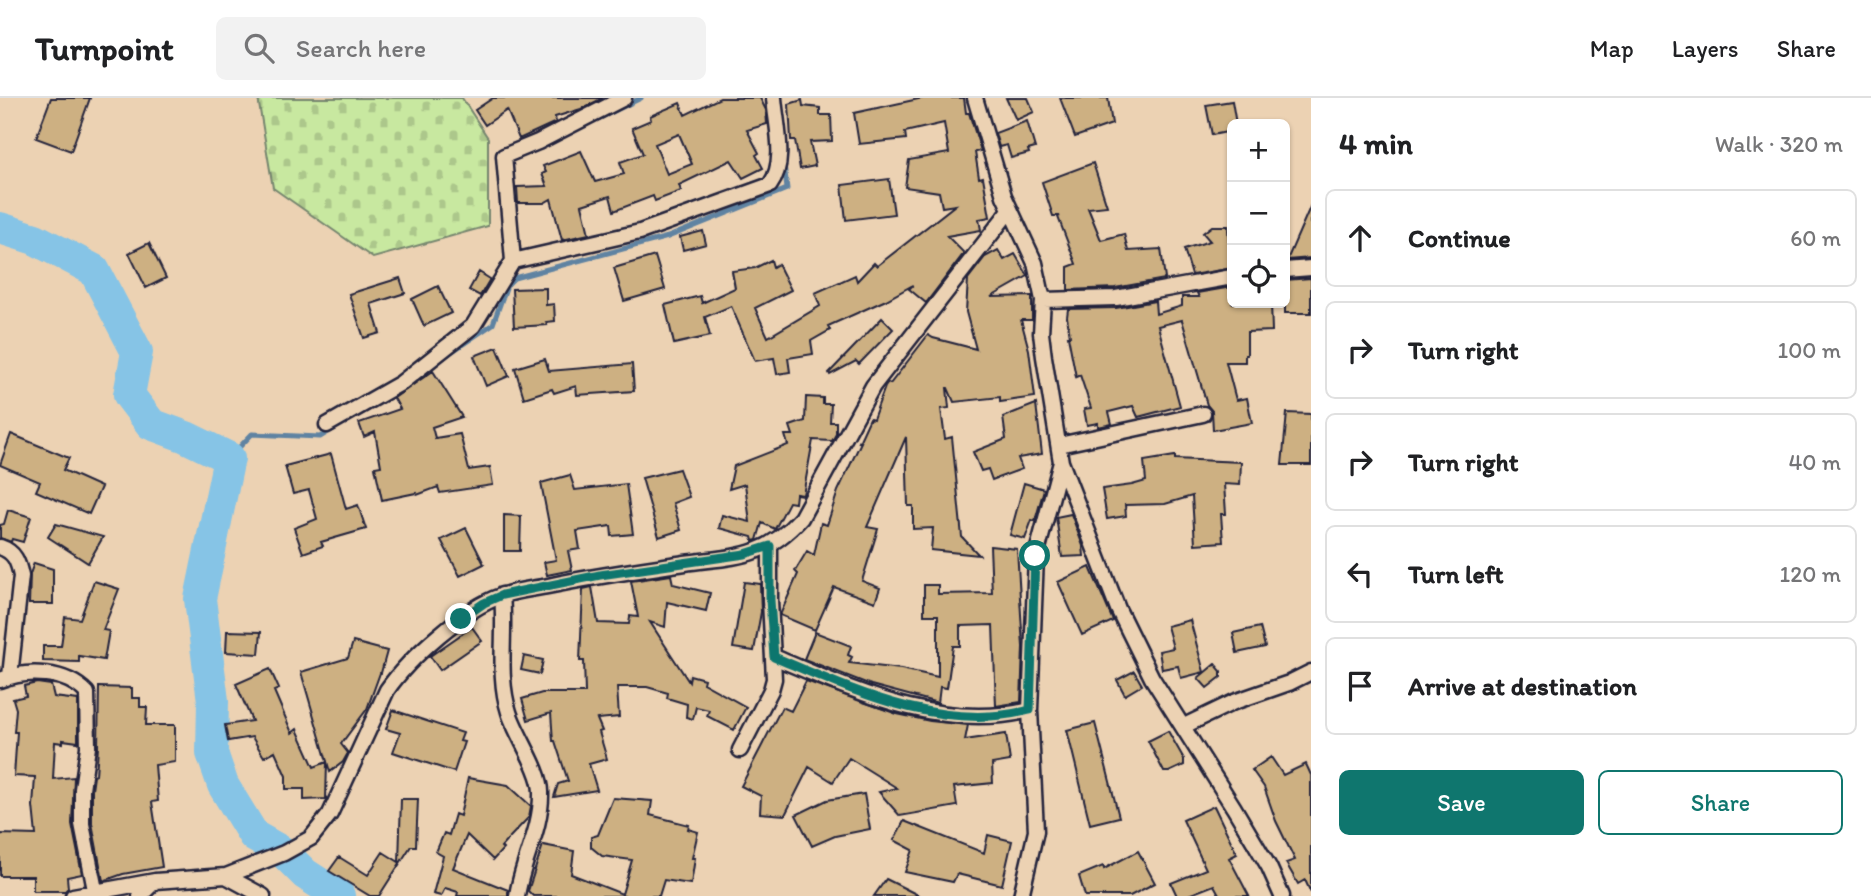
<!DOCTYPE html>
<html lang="en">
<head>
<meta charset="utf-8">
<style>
  body { margin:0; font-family:Itim,sans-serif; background:#f2f2f2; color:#202124 }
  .controls { position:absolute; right:21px; top:21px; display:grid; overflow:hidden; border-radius:10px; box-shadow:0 2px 5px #0004 }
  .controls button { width:63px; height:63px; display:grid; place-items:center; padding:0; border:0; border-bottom:2px solid #e0e0e0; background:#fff; color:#202124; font:35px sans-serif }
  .stop { position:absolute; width:21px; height:21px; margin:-16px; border:5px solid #0f766e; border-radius:50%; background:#fff }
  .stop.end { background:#0f766e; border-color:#fff; box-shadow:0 2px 7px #0008 }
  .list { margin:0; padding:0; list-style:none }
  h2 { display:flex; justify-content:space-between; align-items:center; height:91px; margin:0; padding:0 28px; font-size:30px }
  h2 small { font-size:23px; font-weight:400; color:#757577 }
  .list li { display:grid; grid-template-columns:46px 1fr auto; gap:21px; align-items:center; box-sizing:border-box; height:98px; margin:0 14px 14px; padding:0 14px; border:2px solid #e0e0e0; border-radius:10px }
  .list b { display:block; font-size:26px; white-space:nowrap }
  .list em { font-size:23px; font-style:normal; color:#757577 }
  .actions { display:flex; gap:14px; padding:21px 28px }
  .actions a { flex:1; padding:16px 0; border:2px solid #0f766e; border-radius:10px; text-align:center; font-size:24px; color:#0f766e }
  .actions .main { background:#0f766e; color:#fff }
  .icon { flex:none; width:38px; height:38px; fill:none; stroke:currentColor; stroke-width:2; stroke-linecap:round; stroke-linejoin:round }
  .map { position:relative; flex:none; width:1311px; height:798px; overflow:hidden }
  header { display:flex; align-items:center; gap:42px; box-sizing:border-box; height:98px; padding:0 35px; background:#fff; border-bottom:2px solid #e0e0e0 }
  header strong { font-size:33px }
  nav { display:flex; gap:38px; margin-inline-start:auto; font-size:24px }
  .search { width:490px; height:63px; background:#f2f2f2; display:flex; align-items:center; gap:18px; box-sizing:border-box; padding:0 24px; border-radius:10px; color:#757577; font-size:26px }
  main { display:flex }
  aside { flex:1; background:#fff }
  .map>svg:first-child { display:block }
</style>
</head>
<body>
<header>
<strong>Turnpoint</strong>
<div class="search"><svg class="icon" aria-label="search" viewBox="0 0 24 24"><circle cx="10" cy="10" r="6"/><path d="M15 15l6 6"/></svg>Search here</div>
<nav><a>Map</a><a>Layers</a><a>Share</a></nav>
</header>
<main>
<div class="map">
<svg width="1311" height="798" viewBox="0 0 1311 798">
  <defs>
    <pattern id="cemetery-stones" width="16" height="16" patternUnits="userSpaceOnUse" patternTransform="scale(1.75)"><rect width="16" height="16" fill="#c8e8a0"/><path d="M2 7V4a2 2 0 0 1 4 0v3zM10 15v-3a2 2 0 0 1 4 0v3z" fill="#acc78b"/></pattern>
  </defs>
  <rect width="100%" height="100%" fill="#ecd2b3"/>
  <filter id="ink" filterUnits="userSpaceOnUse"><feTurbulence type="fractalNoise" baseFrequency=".0143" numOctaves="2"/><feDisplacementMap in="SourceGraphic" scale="14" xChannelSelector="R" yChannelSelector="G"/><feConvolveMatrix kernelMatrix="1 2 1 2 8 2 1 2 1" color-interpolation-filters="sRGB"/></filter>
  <g filter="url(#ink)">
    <path fill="url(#cemetery-stones)" stroke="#75856e" stroke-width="2" d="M258 0H462L488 40V128L373 160 273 90Z"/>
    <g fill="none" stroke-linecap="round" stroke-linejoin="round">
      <path stroke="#5e83a2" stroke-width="5" d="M600 20 641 0
        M444 259 493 226 507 187 514 180 668 139 787 91 784 66
        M229 360 252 336 320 339 333 331"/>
      <path stroke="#86c4e6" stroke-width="32" d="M0 130 35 141 94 172 137 254 129 297 151 326 186 339 229 360 200 501 213 603 212 655 223 687 254 738 284 755 305 776 339 798"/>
    </g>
    <path fill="#cdb082" stroke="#22223b" stroke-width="2" fill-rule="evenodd" d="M51 0H90L71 53 36 40Z
      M493 0H603L581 11 555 19 556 24 519 41 507 12 485 27 475 12Z
      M720 0H760L766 12 767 26 747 32 759 55 756 57 763 70 743 80 731 62 679 87 681 93 655 103 653 98 614 113 610 98 582 107 589 136 562 142 551 101 544 105H518L517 89 547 88 542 76 546 74 543 68 581 53 595 84 624 76 620 64 643 56 632 30 651 22 650 18 680 5 685 17ZM679 36 692 66 667 76 655 46Z
      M923 0H964L966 15H969L981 53 975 54 979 80 983 79 990 119 979 121 981 132 947 138 964 155 926 205 909 191 913 187 886 202 828 228 830 232 811 243 813 256 788 260 790 274 777 276 774 260 755 263 731 208 705 219 710 238 674 246 665 207 700 198 702 205 735 190 732 173 755 170 771 162 773 169 778 166 791 192 755 210 768 239 820 208 815 195 855 177 857 183 874 165 877 168 955 107 942 109 939 94 905 89 909 62 949 55 944 25 905 34 906 41 859 46 854 15Z
      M1006 0H1028L1034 14 1016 22Z
      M1060 0H1108L1112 26 1075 39Z
      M802 2 803 8 820 10V17H831L832 43 810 44 815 68 800 71 795 42H791L789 6Z
      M1232 3 1236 26H1232V33L1212 37 1206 7Z
      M1027 23 1035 50 1028 52 1029 55 1011 60 1007 47 999 49 995 35Z
      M1093 65 1107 108 1088 110 1101 142 1124 136 1128 153 1161 151 1165 181 1115 190 1068 192V169L1076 166 1058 119 1060 118H1053L1042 84Z
      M889 81 894 116 846 122 842 87Z
      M1311 107V160L1287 162Z
      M1212 128H1228L1229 147H1232V170L1192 177 1184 151 1210 143 1203 135Z
      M703 133 706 146 683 152 680 139Z
      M149 145 166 180 146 190 129 155Z
      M998 152 1004 162 1015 156 1028 178 991 199 1032 198V222H1021L1029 252 1035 299 1000 304V299L954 304 948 290H947L949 310 941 311 945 341 952 339 962 439 979 457 931 452 933 430 913 431V408H908L906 339 867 429 878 431 862 483 880 490 875 504 834 489 815 532 780 517 798 476 795 473 807 453 814 457 821 425 827 427 838 393 861 344H859L870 320 873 321 885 289 888 285 890 286 928 237 933 240 976 251 966 214 968 181 985 159Z
      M655 158 665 191 624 203 614 170Z
      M479 174 490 181 480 198 469 192Z
      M400 180 405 195 371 206 380 235 364 240 349 196Z
      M1311 180V215H1285V182Z
      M438 188 451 215 424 228 412 201Z
      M1232 189V205H1271L1272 233 1247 234V257H1245V264H1226L1236 302 1247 300 1252 325 1213 332 1212 313 1207 307 1182 222 1158 228 1180 308 1138 319 1133 308 1109 314 1112 326 1098 329V325L1087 327 1084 311 1091 310 1080 277 1076 279 1068 238H1070L1067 219 1068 211 1116 210 1155 203 1156 216 1182 208V199H1199L1197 195Z
      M546 190V207L554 206 555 223 546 224 547 227 514 229 512 191Z
      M882 220 893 231 859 266 856 263 830 277 829 275Z
      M497 249 509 278 486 288 474 258Z
      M545 261 549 273 632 266 634 293 577 297 576 288 554 295 552 291 524 300 515 270Z
      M433 273 462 319 432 329 435 340 460 336 469 372 490 369 493 387 440 395 438 389 417 397 416 395 382 402 375 369 381 368 375 334 364 339 359 325 400 311 394 300Z
      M806 299 823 300V306H831L830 324H836V336L832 343 813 342 803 397 796 396 795 405 789 404 775 431 762 425 757 442 753 443 752 439 719 430 722 417 750 424 745 386 729 391 734 368 788 347 785 337H793L790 328 805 323Z
      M1036 306 1042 356 1018 360 1022 371 992 382 988 371 981 373 973 354 1006 341 1003 319Z
      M1287 315 1311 316V367H1282Z
      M11 336 69 360 63 372 101 389 89 416 36 393 40 384 0 367Z
      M331 356 346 411 358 407 366 431 321 444 323 448 303 455 294 430 317 421 309 392 293 396 285 368Z
      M1175 358V361L1241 364 1240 387 1224 386 1226 416H1221L1223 444 1195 446 1192 398 1165 406 1125 407 1126 418 1107 421 1102 391 1132 387 1146 383 1144 363Z
      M679 371 689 399 673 405 681 432 659 439 642 380Z
      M570 377 575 392 626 386 633 436 612 438 611 428 577 433 580 451 568 453 572 472 547 477 544 464 556 462 541 385Z
      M1024 385 1044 391 1035 423 1032 422 1025 441 1010 437Z
      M8 412 31 419 23 444 12 441 11 444 0 440V427L4 426Z
      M1071 416 1083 448 1084 458 1062 459 1056 419Z
      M504 417 521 418 520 453H504Z
      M56 426 103 439 88 465 48 439Z
      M466 430 484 466 460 478 441 442Z
      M990 448 1017 451 1023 549 1021 604 996 608 993 527 960 528V548H953L947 590 940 589 938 605 871 587 804 561 815 534 851 548 848 557 852 559 849 565 901 571 938 579V517H924V487H938V496L992 495Z
      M34 465 53 471V506H29L30 476Z
      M1090 469 1113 523 1082 537 1058 484Z
      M671 477 673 486 710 495 706 513 667 504 665 529 650 524 689 584 690 577 704 581 703 585 746 609 734 632 707 618 709 612 696 609 693 621 686 619 687 606 667 600 668 595 647 589H617L619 619 597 621 602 633 599 634 607 661 589 666 597 692 554 699 558 686 568 683 555 643H553L551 615 528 622 522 601 542 595H585L584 563H580L583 491 592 489 598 525 629 526 630 518 638 519 631 483Z
      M94 483 119 491 103 532 109 533 104 562 79 558V564L43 563V548H61L65 519 80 521Z
      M744 484 760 486 761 514 754 553 733 550Z
      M1190 522 1204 574 1181 580 1178 568 1162 571 1159 553 1173 550 1167 528Z
      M472 529 482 543 440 572 430 558Z
      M1260 529 1265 549 1237 555 1233 535Z
      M227 533 261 534 259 556 226 554Z
      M353 544 387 553 381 575H380L367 611 341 646 348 655 343 664 330 674 301 574 348 560Z
      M524 558 543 562 540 576 521 572Z
      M1215 566 1221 573V579L1207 590 1198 580Z
      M270 571 279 591 274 593 292 635 297 631 314 669 327 664 326 701 304 702V691H286V678L275 653 264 659 252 639 228 643 225 627 252 623 236 586Z
      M1134 573 1142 587 1125 597 1117 582Z
      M806 583 897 616 930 623 968 627 965 642 1006 636 1010 663 992 666 993 685 954 689 957 708 900 718 879 694 897 690 849 660 833 684 809 669 785 717 760 715 761 698 741 688 782 609 791 613Z
      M37 585 51 587 54 599 78 602V644L63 642V645L55 644 53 681 74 679 72 726 82 776 67 779 68 790 65 793H33V778H0V736L36 737 33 708 35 679 14 678 17 634H14L16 611 13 601 26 598 24 588Z
      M99 589 132 590V600H140V609H147L146 627H175V664L155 667 158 703 152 704 162 769 123 776 103 783 92 725V692L94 678 96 677 98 649Z
      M393 612 463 635 460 643 464 644 454 674 393 654 400 635 386 631Z
      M1095 625 1119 719 1090 726 1067 632Z
      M1168 633 1184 661V667L1169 674H1164L1148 643Z
      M1271 659 1283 677 1306 666 1311 677V795L1305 782 1298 786 1286 765 1295 762 1276 723 1264 689 1252 672Z
      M468 680 508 687 531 708 529 719 510 739 501 749 503 751 493 762 467 737 453 770 508 792V798H457L458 794 445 790 441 798 433 796 443 758 436 754 444 735 449 737 455 716 460 718Z
      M864 696 870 731 835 738 812 748 796 717 827 702Z
      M613 700 652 703 650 717 689 727 688 731 698 734 692 760H695L691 786 664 782 659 798H533L528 793 543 747 574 753 571 776 622 796 632 762 602 758 591 749V739L598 737Z
      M401 701H418L416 748H411L379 798H370L329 773 339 759 368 777 383 754 399 764Z
      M1214 708 1237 756 1229 760 1249 798H1220L1214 787 1186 798H1177L1171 785 1206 771 1183 722Z
      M904 723 984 755 988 737 1012 743 1002 787 957 776 953 784 905 774 913 752 894 742Z
      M1138 753 1155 785 1130 798H1085L1079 778 1103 768 1104 771Z
      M886 781 920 798H874Z"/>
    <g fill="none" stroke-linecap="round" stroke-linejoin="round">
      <defs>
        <path id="street" d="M975 0 1004 98 1035 165 1043 202 1041 235 1044 259 1061 364 1118 511 1152 580 1234 710 1269 769 1282 798
          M513 163 504 58 538 44 624 0
          M1285 172 1311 170
          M1043 202 1116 200 1232 179
          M327 327 401 285 473 228 513 163 640 134 770 87C787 64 776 27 774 0
          M1059 347 1203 316
          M0 449C15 454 18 464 21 478L10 578
          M502 497C506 536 497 577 509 614 516 637 541 672 541 694 542 731 522 763 517 798
          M774 559C855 593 942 634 1030 612
          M0 582C28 571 66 573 87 595L88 649 82 691V726L95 792
          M1184 628 1234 604 1289 585 1311 574
          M740 652 771 592 774 581 770 502V448
          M226 778 263 798
          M73 798 155 783
          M140 798 155 783 226 778 284 755 311 740 330 716 387 592C409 560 465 510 501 498 516 492 533 491 548 488 594 478 639 472 685 465 736 458 764 461 801 420L873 288 1010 112
          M1021 798 1036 733 1030 612 1036 458 1061 364"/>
      </defs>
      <use href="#street" stroke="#22223b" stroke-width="19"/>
      <use href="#street" stroke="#ecd2b3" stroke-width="14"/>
    </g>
  </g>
  <g fill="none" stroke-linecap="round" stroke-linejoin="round" filter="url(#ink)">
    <path stroke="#0f766e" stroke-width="9" d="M461 521 484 505 502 497 600 477 745 456 770 448V502L774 559C855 593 942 635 1030 612L1035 458"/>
  </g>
</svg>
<div class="controls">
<button>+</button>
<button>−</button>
<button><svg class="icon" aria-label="locate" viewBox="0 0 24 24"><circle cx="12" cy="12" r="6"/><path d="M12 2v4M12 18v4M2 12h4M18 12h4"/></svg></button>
</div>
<div class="stop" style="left:1035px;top:458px"></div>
<div class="stop end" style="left:461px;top:521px"></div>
</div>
<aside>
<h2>4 min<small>Walk · 320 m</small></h2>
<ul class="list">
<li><svg class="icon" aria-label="ahead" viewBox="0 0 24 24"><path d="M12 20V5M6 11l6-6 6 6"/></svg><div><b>Continue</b></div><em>60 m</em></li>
<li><svg class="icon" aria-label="right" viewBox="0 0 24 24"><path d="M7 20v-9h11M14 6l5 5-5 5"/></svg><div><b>Turn right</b></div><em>100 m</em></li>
<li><svg class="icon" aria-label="right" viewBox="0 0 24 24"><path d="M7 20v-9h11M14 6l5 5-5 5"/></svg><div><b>Turn right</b></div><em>40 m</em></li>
<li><svg class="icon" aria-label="left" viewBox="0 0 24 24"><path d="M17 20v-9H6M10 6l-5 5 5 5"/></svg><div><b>Turn left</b></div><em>120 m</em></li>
<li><svg class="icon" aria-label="arrive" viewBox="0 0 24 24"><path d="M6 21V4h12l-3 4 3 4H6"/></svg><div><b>Arrive at destination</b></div></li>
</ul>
<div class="actions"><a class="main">Save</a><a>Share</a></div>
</aside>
</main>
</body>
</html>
